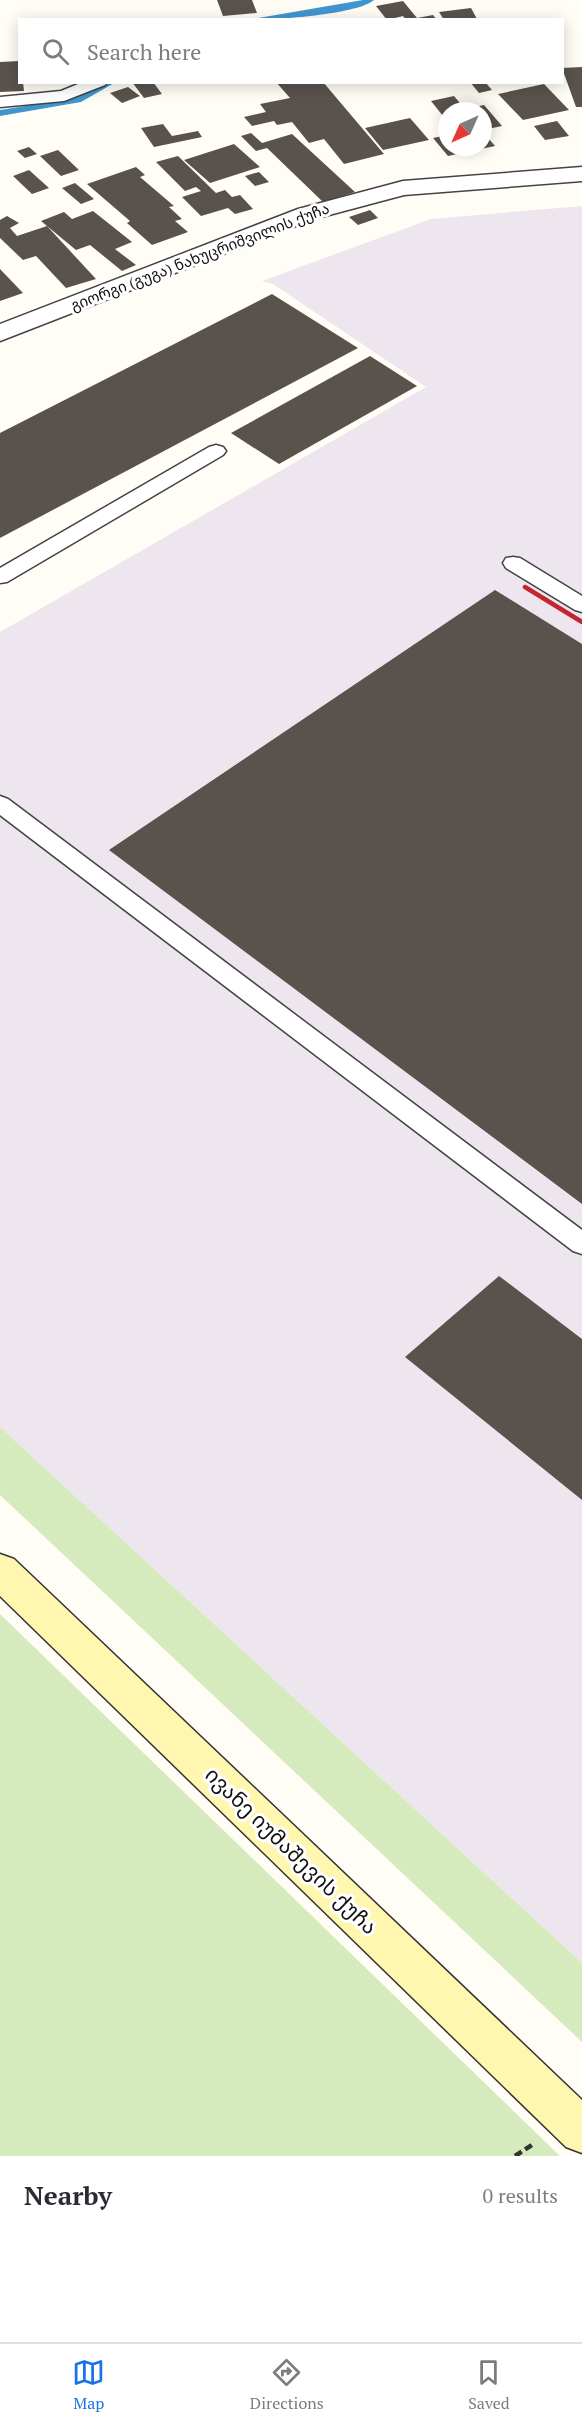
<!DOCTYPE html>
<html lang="en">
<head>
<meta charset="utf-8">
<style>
  body { margin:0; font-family:"PT Serif","Noto Sans Georgian",serif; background:#f7f7f7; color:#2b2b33 }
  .compass { position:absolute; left:438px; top:102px; width:54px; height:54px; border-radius:50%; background:#fff; box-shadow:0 3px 15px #0003; rotate:225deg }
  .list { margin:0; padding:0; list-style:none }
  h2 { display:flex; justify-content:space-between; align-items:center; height:78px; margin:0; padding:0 24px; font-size:26px }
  h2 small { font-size:20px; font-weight:400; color:#7c7c81 }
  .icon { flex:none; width:33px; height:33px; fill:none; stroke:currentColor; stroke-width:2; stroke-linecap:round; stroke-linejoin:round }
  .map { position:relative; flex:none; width:582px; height:2156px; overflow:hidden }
  .search { position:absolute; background:#fff; box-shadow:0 3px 15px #0003; left:18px; right:18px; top:18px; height:66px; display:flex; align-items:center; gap:15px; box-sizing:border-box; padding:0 21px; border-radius:0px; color:#7c7c81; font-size:22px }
  .sheet { height:186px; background:#fff }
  nav { display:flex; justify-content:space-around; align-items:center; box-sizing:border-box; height:84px; border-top:2px solid #e1e1e2; background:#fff; font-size:16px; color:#7c7c81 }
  nav a { display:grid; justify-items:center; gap:3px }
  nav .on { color:#1a73e8 }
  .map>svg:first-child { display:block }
</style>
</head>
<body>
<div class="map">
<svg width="582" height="2156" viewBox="0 0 582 2156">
  <rect width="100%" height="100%" fill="#fffdf5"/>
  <path fill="#eee6ef" d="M582 206V1963L0 1427V632L426 387 273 284 262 281 431 219Z"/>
  <path fill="#d5ebbd" d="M0 1427 582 1963V2042L0 1495Z
    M0 1614 560 2156H0Z"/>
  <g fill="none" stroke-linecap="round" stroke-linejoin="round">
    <path fill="#3f96cf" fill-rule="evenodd" d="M363 0H374C356 15 273 20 247 20Z
      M104 82H116L81 102 0 116V110L75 98Z"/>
  </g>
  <path fill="#5a524d" d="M217 0H252L257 13 223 16Z
    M403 1 417 18 433 15 437 20H406L403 16 387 20 376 6Z
    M471 8 477 19 444 20 439 12Z
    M20 61V82H23L24 91 0 92V62Z
    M582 67V107H576L562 68Z
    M132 82H153L162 94 144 98Z
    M276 82H323L384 154 344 164 324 139 309 143 292 122 277 125 274 121 252 126 244 117 266 112 260 104 290 98Z
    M470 82H485L492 90 479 93Z
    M544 84 569 110 523 120 498 94Z
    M128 87 140 96 122 103 110 93Z
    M454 96 465 109 484 105 502 126 483 130V111H447V121L431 101Z
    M410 118 429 140 383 150 365 128Z
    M557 121 569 136 545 140 534 126Z
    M163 124 172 136 198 131 202 137 154 147 141 128Z
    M483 132 495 146 448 156 433 138 447 135V147H483Z
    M251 133 262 143 292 134 355 192 323 202 267 148 256 151 241 136Z
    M234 144 260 167 210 183 184 160Z
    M29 147 37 154 25 158 17 151Z
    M58 150 79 170 61 176 40 156Z
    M178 156 216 193 225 190 232 197 240 195 253 209 235 214 228 208 201 216 182 197 201 191 196 187 185 191 156 162Z
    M136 167 145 175 140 177 174 206 169 207 182 219 175 221 188 232 152 245 127 223 130 221 87 184Z
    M29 170 49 188 32 194 13 176Z
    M259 172 269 182 255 186 245 176Z
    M75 183 94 199 81 204 62 188Z
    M370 210 378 218 358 225 349 217Z
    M93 211 132 242 115 249 136 265 122 271 90 245 76 250 47 226 96 279 66 288 36 256 23 260 0 238V220L7 216 19 223 10 228 17 236 47 226 41 221 64 212 72 219Z
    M0 269 23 293 0 301Z
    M272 294 358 348 0 538V433Z
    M370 356 417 386 279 464 231 433Z
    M495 590 582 644V1204L109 850Z
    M499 1276 582 1339V1500L405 1357Z"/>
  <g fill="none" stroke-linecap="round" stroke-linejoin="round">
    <defs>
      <path id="lane" d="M83 82H107L105 85 64 101 0 107V97L61 91Z
        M216 445 223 447 226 451 223 455 7 582 0 583V568L209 447Z
        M513 557 520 558 582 596V612L575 610 506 568 503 563 506 558Z
        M0 796 8 799 582 1230V1254L573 1251 0 815Z"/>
      <path id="street" d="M582 167V181L404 195 314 219 0 341V324L298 209 403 181Z"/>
      <path id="secondary" d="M0 1554 14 1559 582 2100V2153L566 2147 0 1596Z"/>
    </defs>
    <use href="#lane" stroke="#444" stroke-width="3"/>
    <use href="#street" stroke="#444" stroke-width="3"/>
    <use href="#secondary" stroke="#333" stroke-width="3"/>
    <path stroke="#333" stroke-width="4.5" stroke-dasharray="8 4" stroke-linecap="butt" d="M515 2156 532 2145"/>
    <use href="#lane" fill="#fff" fill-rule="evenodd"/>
    <use href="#street" fill="#fff" fill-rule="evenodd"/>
    <use href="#secondary" fill="#fff6b0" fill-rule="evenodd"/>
    <path stroke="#c4262e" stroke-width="4.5" d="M525 587 582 622"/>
  </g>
  <g text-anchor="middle" stroke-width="6" stroke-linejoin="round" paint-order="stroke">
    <g font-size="15" fill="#111" stroke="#fff">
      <text transform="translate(200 257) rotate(-21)" y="5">გიორგი (გუგა) ნახუცრიშვილის ქუჩა</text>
    </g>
    <g font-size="21" fill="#111" stroke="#fff">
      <text transform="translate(291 1851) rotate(44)" y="7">ივანე იუმაშევის ქუჩა</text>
    </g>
  </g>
</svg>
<svg class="compass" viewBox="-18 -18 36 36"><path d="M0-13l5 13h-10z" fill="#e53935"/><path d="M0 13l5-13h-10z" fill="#7c7c81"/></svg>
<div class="search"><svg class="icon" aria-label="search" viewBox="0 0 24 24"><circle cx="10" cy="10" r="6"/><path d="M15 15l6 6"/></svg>Search here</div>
</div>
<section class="sheet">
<h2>Nearby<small>0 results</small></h2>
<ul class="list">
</ul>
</section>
<nav>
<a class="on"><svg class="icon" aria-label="map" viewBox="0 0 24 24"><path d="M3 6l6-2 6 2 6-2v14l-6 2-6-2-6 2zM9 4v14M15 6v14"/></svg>Map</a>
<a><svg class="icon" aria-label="directions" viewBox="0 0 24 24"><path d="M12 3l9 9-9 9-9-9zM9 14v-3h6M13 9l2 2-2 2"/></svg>Directions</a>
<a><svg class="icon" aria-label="saved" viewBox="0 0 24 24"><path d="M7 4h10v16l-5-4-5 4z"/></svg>Saved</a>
</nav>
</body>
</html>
